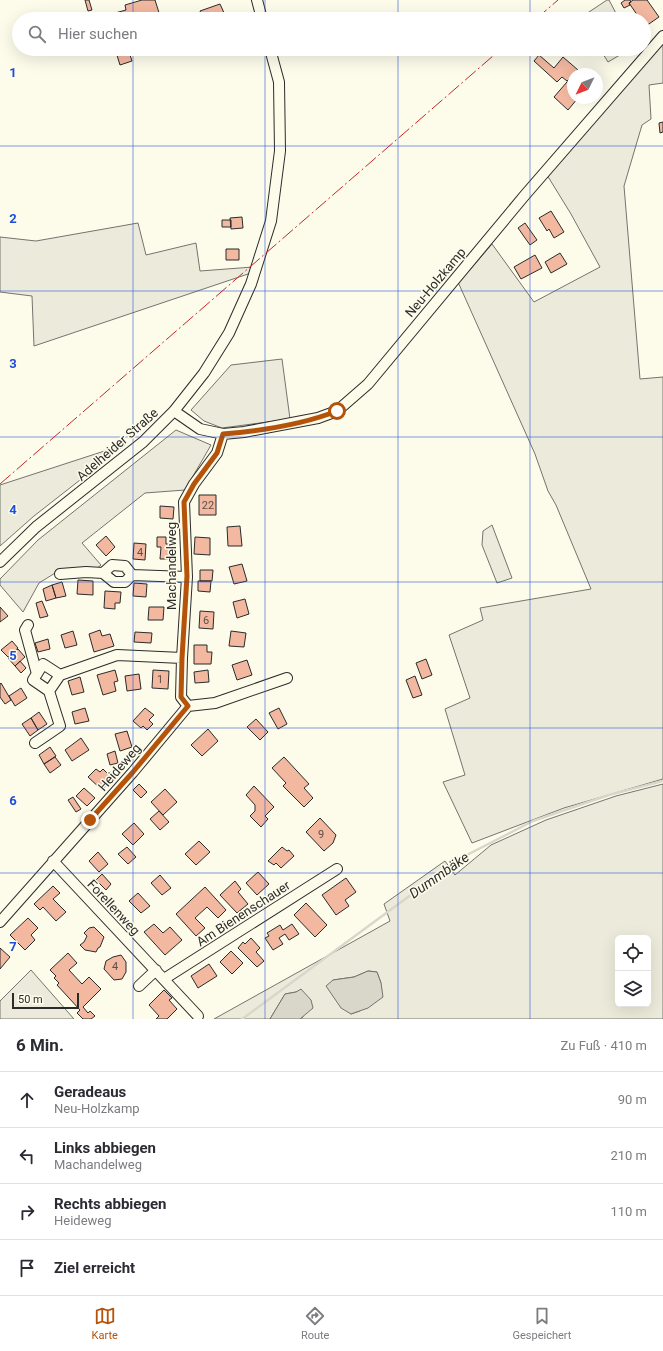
<!DOCTYPE html>
<html lang="de">
<head>
<meta charset="utf-8">
<style>
  body { margin:0; font-family:Roboto,sans-serif; background:#f7f7f7; color:#2b2b33 }
  .controls { position:absolute; right:12px; bottom:12px; display:grid; overflow:hidden; border-radius:6px; box-shadow:0 4px 16px #0002 }
  .controls button { width:36px; height:36px; display:grid; place-items:center; padding:0; border:0; border-bottom:1px solid #e1e1e2; background:#fff; color:#2b2b33; font:20px sans-serif }
  .compass { position:absolute; left:567px; top:68px; width:36px; height:36px; border-radius:50%; background:#fff; box-shadow:0 4px 16px #0002; rotate:227deg }
  .scale { position:absolute; left:12px; bottom:10px; width:67px; box-sizing:border-box; padding-left:4px; border:2px solid #2b2b2b; border-top:0; font-size:11px; line-height:14px; white-space:nowrap; color:#2b2b2b; -webkit-text-stroke:3px #fdfbea; paint-order:stroke }
  .stop { position:absolute; width:12px; height:12px; margin:-9px; border:3px solid #b45309; border-radius:50%; background:#fff }
  .stop.end { background:#b45309; border-color:#fff; box-shadow:0 1px 4px #0008 }
  .list { margin:0; padding:0; list-style:none }
  h2 { display:flex; justify-content:space-between; align-items:center; height:52px; margin:0; padding:0 16px; font-size:17px }
  h2 small { font-size:13px; font-weight:400; color:#7c7c81 }
  .list li { display:grid; grid-template-columns:26px 1fr auto; gap:12px; align-items:center; box-sizing:border-box; height:56px; padding:0 16px; border-top:1px solid #e1e1e2 }
  .list b { display:block; font-size:15px; white-space:nowrap }
  .list p { margin:0; font-size:13px; white-space:nowrap; color:#7c7c81 }
  .list em { font-size:13px; font-style:normal; color:#7c7c81 }
  .icon { flex:none; width:22px; height:22px; fill:none; stroke:currentColor; stroke-width:2; stroke-linecap:round; stroke-linejoin:round }
  .map { position:relative; flex:none; width:663px; height:1019px; overflow:hidden }
  .search { position:absolute; background:#fff; box-shadow:0 4px 16px #0002; left:12px; right:12px; top:12px; height:44px; display:flex; align-items:center; gap:10px; box-sizing:border-box; padding:0 14px; border-radius:22px; color:#7c7c81; font-size:15px }
  .sheet { height:276px; background:#fff }
  nav { display:flex; justify-content:space-around; align-items:center; box-sizing:border-box; height:56px; border-top:1px solid #e1e1e2; background:#fff; font-size:11px; color:#7c7c81 }
  nav a { display:grid; justify-items:center; gap:2px }
  nav .on { color:#b45309 }
  .map>svg:first-child { display:block }
</style>
</head>
<body>
<div class="map">
<svg width="663" height="1019" viewBox="0 0 663 1019">
  <rect width="100%" height="100%" fill="#fdfbea"/>
  <path fill="#ecebdb" stroke="#74746e" fill-rule="evenodd" d="M607 0H609L619 19H581L580 18Z
    M663 39V83L649 85 651 119 642 125 624 186 640 379 663 377V779L564 808 472 843 443 782 465 775 445 709 470 698 449 635 483 620 480 608 591 589 556 505 548 491 535 454 458 282 468 272 492 244 534 302 600 267 571 214 547 175Z
    M600 49H630L608 62Z
    M138 223 146 255 196 243 200 271 253 267 251 273 34 346 32 296 0 292V237L36 241Z
    M282 359 290 419 222 428 204 421 191 410 231 365Z
    M176 430 211 445 185 490 145 493 82 543 101 565 96 569 60 570 39 583 23 612 0 585V579L38 540Z
    M126 444 34 516 0 546V485Z
    M492 525 512 578 497 583 482 545 483 531Z
    M663 784V1019H300L303 1017 301 990 296 992 285 994 270 1019H214L390 921 384 904 445 861 455 875 491 845 546 820 616 796ZM618 938H648V1004H618ZM368 971 377 972 381 983 360 1011 351 1014 333 980 354 977Z
    M31 970 74 1019H0V1001Z"/>
  <path fill="#d8d7c9" stroke="#74746e" d="M368 971 377 972 381 983 383 997 368 1008 351 1014 341 1008 326 986 333 980 354 977Z
    M301 989 311 1000 313 1008 300 1019H270L285 994 296 992Z"/>
  <g fill="none" stroke-linecap="round" stroke-linejoin="round">
    <path stroke="#d8d7c9" stroke-width="2.5" d="M242 1019 461 858 533 821 609 795 663 781"/>
  </g>
  <path fill="#f2b8a0" stroke="#2b2b2b" d="M85 0H89L92 10 88 11Z
    M142 0H155L161 19H105L104 16 126 10 125 5Z
    M625 0H630L631 2 629 3 630 5 624 8 621 3Z
    M633 0H647L659 17 646 26 644 24V19H640L629 3Z
    M220 4 225 15H227L228 19H203L200 11Z
    M115 49H128L132 61 120 65Z
    M539 55 554 68 563 57 578 70 567 81 562 77 557 82 534 61Z
    M573 75V87L570 90 573 93V98H578L568 110 554 97Z
    M663 122V132L660 133 659 123Z
    M551 211 564 232 554 238 549 229 547 231 539 218Z
    M242 217 243 228 231 229 230 218Z
    M222 220H231V227H222Z
    M525 223 537 240 530 245 518 228Z
    M226 249H239V260H226Z
    M560 253 567 264 551 273 545 262Z
    M535 255 542 268 521 279 514 267Z
    M199 495H216V515H199Z
    M160 506 174 507 173 519 160 518Z
    M240 526 242 546H228L227 527Z
    M106 536 115 547 106 556 96 545Z
    M157 537H166V544H175L174 559H160L161 547H157Z
    M195 537 210 538V555L194 554Z
    M134 543 146 544 145 560 133 559Z
    M242 564 247 581 234 584 229 567Z
    M200 570H213L212 581H200Z
    M78 580 93 581V595L77 594Z
    M198 581H211L210 592 198 591Z
    M62 582 66 596 56 598 52 585Z
    M134 583 147 584 146 597 133 596Z
    M52 585 56 598 46 601 43 589Z
    M105 591 121 592 120 603H115V609L104 608Z
    M245 599 249 614 237 618 233 602Z
    M42 601 48 616 40 618 36 603Z
    M0 607 8 616 0 622Z
    M149 607H164L163 620H148Z
    M200 611 214 612 213 629 199 628Z
    M100 630 102 636 110 634 114 646 94 652 89 634Z
    M73 631 77 645 65 648 61 635Z
    M231 631 246 633 244 647 229 646Z
    M135 632 152 633 151 643 134 642Z
    M48 639 50 649 38 652 35 643Z
    M12 641 18 648 8 657 1 650Z
    M194 645H207V652H212L211 664H194Z
    M18 649 25 657 15 666 8 658Z
    M426 659 432 675 422 679 416 663Z
    M247 660 252 675 237 680 232 665Z
    M20 661 26 668 21 673 15 666Z
    M115 670 118 681 114 682 116 691 103 695 97 675Z
    M153 670 169 671 168 689 152 688Z
    M208 670 209 682 195 683 194 672Z
    M139 674 141 689 127 691 125 676Z
    M415 676 422 695 413 698 406 680Z
    M80 677 84 692 72 695 68 681Z
    M1 683 11 700 5 704 0 697V684Z
    M21 688 27 698 15 706 9 696Z
    M85 708 89 721 75 724 72 712Z
    M145 708 154 715 149 720 153 724 147 730 143 726 141 728 133 721Z
    M279 708 287 724 278 729 269 713Z
    M39 712 47 724 38 730 31 718Z
    M31 718 38 730 30 736 22 724Z
    M256 719 268 732 260 740 247 727Z
    M208 729 218 741 202 756 191 745Z
    M127 731 132 747 120 751 115 734Z
    M81 738 89 750 72 761 65 750Z
    M50 747 56 756 44 764 39 755Z
    M115 751 118 763 110 765 107 754Z
    M55 757 61 765 50 773 44 764Z
    M284 757 309 784 304 788 313 798 304 807 283 786 286 783 272 768Z
    M96 769 100 772 103 769 112 778 102 790 88 777Z
    M139 784 147 792 141 798 133 790Z
    M254 786 274 807 265 816 268 819 261 827 250 816 255 811V805L246 795Z
    M84 788 95 798 87 806 76 796Z
    M165 789 177 802 163 815 151 802Z
    M73 797 81 809 76 812 68 800Z
    M159 811 169 822 160 830 150 819Z
    M320 818 336 835 333 843 324 851 306 832Z
    M134 823 144 834 133 845 122 834Z
    M199 841 210 852 196 865 185 854Z
    M127 847 136 857 128 864 118 854Z
    M282 847 287 851 289 850 294 856 281 868 276 863 274 865 268 861Z
    M98 852 108 864 99 872 89 861Z
    M258 872 269 884 257 895 246 883Z
    M102 874 111 884 106 890 96 880Z
    M160 875 171 888 162 895 151 883Z
    M346 878 356 892 345 900 349 906 336 915 322 895Z
    M235 881 241 889 238 892 248 904 237 913 220 895Z
    M53 886 60 893 53 899 66 912 56 921 43 907 40 910 34 904Z
    M205 887 226 910 218 918 207 907 195 918 205 928 196 936 176 914Z
    M138 893 150 906 141 913 129 901Z
    M306 903 327 925 315 937 294 915Z
    M28 918 38 928 31 935 35 940 25 950 10 935Z
    M154 924 163 933 170 927 182 940 165 955 144 932Z
    M292 924 299 934 289 940 285 934 279 938 283 944 273 950 265 938 269 936 267 933 280 925 283 930Z
    M94 927 104 937 100 947 98 948 96 952 85 950 80 945 84 942 87 936 84 933 89 928Z
    M251 938 260 948 256 952 264 961 257 967 238 948 243 942 245 944Z
    M0 948 10 957 0 969Z
    M231 951 243 963 232 974 220 962Z
    M68 953 77 963 69 970 82 984 89 977 101 989 83 1007 88 1013 90 1011 95 1016 91 1019H83L77 1013 80 1010 57 985 59 983 54 978 56 976 50 970Z
    M121 955 126 962V972L122 979 114 980 104 969 106 961 113 957Z
    M209 964 217 976 198 988 191 976Z
    M164 990 172 998 169 1000 177 1009 167 1019H156L159 1016 149 1005Z"/>
  <g fill="none" stroke-linecap="round" stroke-linejoin="round">
    <defs>
      <path id="minor" d="M257 0 262 19
        M174 411 200 429 223 434 244 432 318 418 337 411 368 384 525 195 663 36
        M0 562 36 527 143 442 174 411 204 373 229 333 251 284 271 221 280 151 279 82 270 49
        M103 573 112 565 125 566 132 575 187 577
        M60 574 86 572 103 573 114 582H125L132 575
        M28 625 25 630 37 674
        M60 675 43 664 33 680 49 691 60 675 117 655 182 658
        M188 706 181 697 182 658 187 577 184 502 194 484 217 453 223 434
        M35 743 60 726 49 691
        M53 861 198 1016
        M0 922 133 772 188 706 215 703 287 678
        M164 979 337 869
        M139 986 156 970"/>
    </defs>
    <use href="#minor" stroke="#2b2b2b" stroke-width="12"/>
    <use href="#minor" stroke="#fdfbea" stroke-width="10"/>
    <path stroke="#c62828" stroke-width="1" stroke-dasharray="14 3 2 3" stroke-linecap="butt" d="M536 19 558 0
      M0 484 501 49"/>
  </g>
  <g fill="none" stroke-linecap="round" stroke-linejoin="round">
    <path stroke="#b45309" stroke-width="5" d="M90 820 133 772 188 706 181 697 182 658 187 576 184 502 194 484 217 453 223 434C259 431 304 424 337 411"/>
  </g>
  <path fill="none" stroke="#1d4ed8" stroke-width="1" stroke-opacity="0.55" d="M133 0V19M265 0V19M398 0V19M530 0V19M133 49V1019M265 49V1019M398 49V1019M530 49V1019M0 146H663M0 291H663M0 437H663M0 582H663M0 728H663M0 873H663"/>
  <g text-anchor="middle" stroke-width="3" stroke-linejoin="round" paint-order="stroke">
    <g font-size="11" fill="#5d4e48">
      <text x="208" y="509">22</text>
      <text x="140" y="556">4</text>
      <text x="206" y="624">6</text>
      <text x="160" y="683">1</text>
      <text x="321" y="838">9</text>
      <text x="115" y="970">4</text>
    </g>
    <g font-size="13" fill="#2b2b2b" stroke="#fdfbea">
      <text transform="translate(435 282) rotate(-50)" y="5">Neu-Holzkamp</text>
      <text transform="translate(117 444) rotate(-41)" y="5">Adelheider Straße</text>
      <text transform="translate(171 566) rotate(-90)" y="5">Machandelweg</text>
      <text transform="translate(119 767) rotate(-49)" y="5">Heideweg</text>
      <text transform="translate(114 907) rotate(47)" y="5">Forellenweg</text>
      <text transform="translate(243 913) rotate(-33)" y="5">Am Bienenschauer</text>
    </g>
    <g font-size="14" font-style="italic" fill="#2b2b2b" stroke="#fdfbea">
      <text transform="translate(439 875) rotate(-35)" y="5">Dummbäke</text>
    </g>
  </g>
  <g font-size="13" text-anchor="middle" font-weight="bold" fill="#1d4ed8" stroke="#fdfbea" stroke-width="3" stroke-linejoin="round" paint-order="stroke">
    <text x="13" y="77">1</text>
    <text x="13" y="223">2</text>
    <text x="13" y="368">3</text>
    <text x="13" y="514">4</text>
    <text x="13" y="660">5</text>
    <text x="13" y="805">6</text>
    <text x="13" y="951">7</text>
  </g>
</svg>
<div class="controls">
<button><svg class="icon" aria-label="locate" viewBox="0 0 24 24"><circle cx="12" cy="12" r="6"/><path d="M12 2v4M12 18v4M2 12h4M18 12h4"/></svg></button>
<button><svg class="icon" aria-label="layers" viewBox="0 0 24 24"><path d="M12 4l9 5-9 5-9-5zM3 14l9 5 9-5"/></svg></button>
</div>
<svg class="compass" viewBox="-18 -18 36 36"><path d="M0-13l5 13h-10z" fill="#e53935"/><path d="M0 13l5-13h-10z" fill="#7c7c81"/></svg>
<div class="scale">50 m</div>
<div class="stop" style="left:337px;top:411px"></div>
<div class="stop end" style="left:90px;top:820px"></div>
<div class="search"><svg class="icon" aria-label="search" viewBox="0 0 24 24"><circle cx="10" cy="10" r="6"/><path d="M15 15l6 6"/></svg>Hier suchen</div>
</div>
<section class="sheet">
<h2>6 Min.<small>Zu Fuß · 410 m</small></h2>
<ul class="list">
<li><svg class="icon" aria-label="ahead" viewBox="0 0 24 24"><path d="M12 20V5M6 11l6-6 6 6"/></svg><div><b>Geradeaus</b><p>Neu-Holzkamp</p></div><em>90 m</em></li>
<li><svg class="icon" aria-label="left" viewBox="0 0 24 24"><path d="M17 20v-9H6M10 6l-5 5 5 5"/></svg><div><b>Links abbiegen</b><p>Machandelweg</p></div><em>210 m</em></li>
<li><svg class="icon" aria-label="right" viewBox="0 0 24 24"><path d="M7 20v-9h11M14 6l5 5-5 5"/></svg><div><b>Rechts abbiegen</b><p>Heideweg</p></div><em>110 m</em></li>
<li><svg class="icon" aria-label="arrive" viewBox="0 0 24 24"><path d="M6 21V4h12l-3 4 3 4H6"/></svg><div><b>Ziel erreicht</b></div></li>
</ul>
</section>
<nav>
<a class="on"><svg class="icon" aria-label="map" viewBox="0 0 24 24"><path d="M3 6l6-2 6 2 6-2v14l-6 2-6-2-6 2zM9 4v14M15 6v14"/></svg>Karte</a>
<a><svg class="icon" aria-label="directions" viewBox="0 0 24 24"><path d="M12 3l9 9-9 9-9-9zM9 14v-3h6M13 9l2 2-2 2"/></svg>Route</a>
<a><svg class="icon" aria-label="saved" viewBox="0 0 24 24"><path d="M7 4h10v16l-5-4-5 4z"/></svg>Gespeichert</a>
</nav>
</body>
</html>
